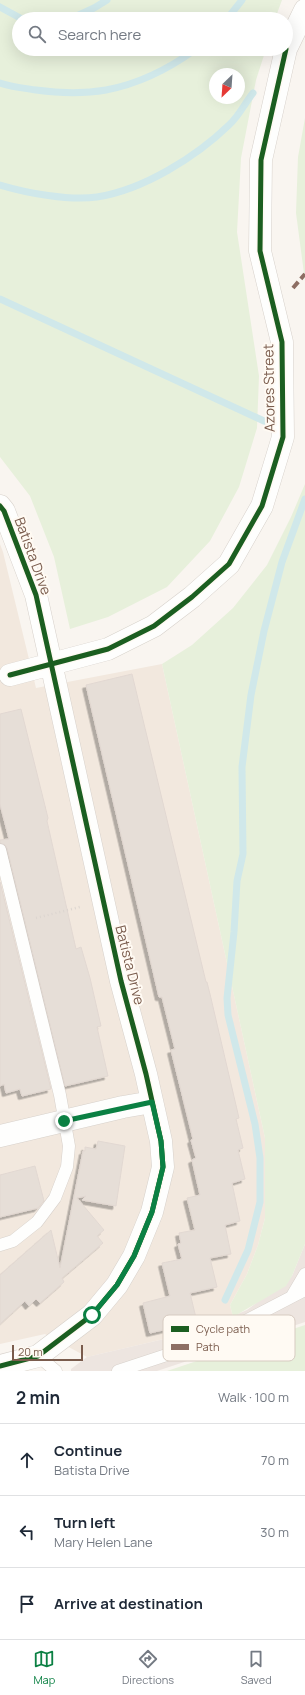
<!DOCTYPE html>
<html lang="en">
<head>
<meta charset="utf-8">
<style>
  body { margin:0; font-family:Manrope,sans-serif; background:#f6f6f7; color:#1f2937 }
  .compass { position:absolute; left:209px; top:68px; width:36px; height:36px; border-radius:50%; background:#fff; box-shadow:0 4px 16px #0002; rotate:205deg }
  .scale { position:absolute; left:12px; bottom:10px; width:71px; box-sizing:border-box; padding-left:4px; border:2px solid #7a5c4d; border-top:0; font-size:11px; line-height:14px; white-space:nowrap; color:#7a5c4d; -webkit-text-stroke:3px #fffaf3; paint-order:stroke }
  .stop { position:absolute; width:12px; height:12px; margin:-9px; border:3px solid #0b8043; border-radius:50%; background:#fff }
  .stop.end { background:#0b8043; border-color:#fff; box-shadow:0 1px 4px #0008 }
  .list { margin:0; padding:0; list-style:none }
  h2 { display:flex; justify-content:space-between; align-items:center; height:52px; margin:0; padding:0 16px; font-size:17px }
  h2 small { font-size:13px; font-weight:400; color:#747a83 }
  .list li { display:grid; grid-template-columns:26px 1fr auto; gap:12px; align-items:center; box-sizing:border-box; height:72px; padding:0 16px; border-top:1px solid #e0e1e3 }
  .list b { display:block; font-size:15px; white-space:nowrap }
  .list p { margin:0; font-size:13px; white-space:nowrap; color:#747a83 }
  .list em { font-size:13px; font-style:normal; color:#747a83 }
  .icon { flex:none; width:22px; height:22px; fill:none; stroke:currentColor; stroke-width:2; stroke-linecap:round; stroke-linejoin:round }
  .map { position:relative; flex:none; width:305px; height:1371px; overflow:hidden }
  .search { position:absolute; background:#fff; box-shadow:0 4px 16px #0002; left:12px; right:12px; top:12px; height:44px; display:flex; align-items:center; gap:10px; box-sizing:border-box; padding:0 14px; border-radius:22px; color:#747a83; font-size:15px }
  .sheet { height:268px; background:#fff }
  nav { display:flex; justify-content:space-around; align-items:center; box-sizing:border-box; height:56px; border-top:1px solid #e0e1e3; background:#fff; font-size:11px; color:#747a83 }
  nav a { display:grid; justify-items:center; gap:2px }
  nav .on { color:#0b8043 }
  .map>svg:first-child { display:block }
</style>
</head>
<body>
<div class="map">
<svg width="305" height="1371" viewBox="0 0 305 1371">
  <defs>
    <filter id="shadow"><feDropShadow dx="-3.5" dy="3.5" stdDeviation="0" flood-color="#0004"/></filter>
  </defs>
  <rect width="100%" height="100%" fill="#f9f5f0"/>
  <path fill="#f2e8de" d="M0 544 3 552 36 688 162 664 265 1138V1218L258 1245 247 1274 230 1305 233 1317 194 1332 87 1357 45 1334 0 1344Z"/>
  <path fill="#ede5e0" d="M305 1244V1322L157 1371H71V1369L87 1357 194 1332 247 1310 292 1276Z"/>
  <path fill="#e7f0db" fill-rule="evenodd" d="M0 0H282L275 19H19V49H266L256 80 241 158 237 232 259 376 257 428 239 487 210 541 167 587 108 617 70 629 54 557 30 496 0 457ZM215 74H239V98H215Z
    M305 118V281L296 213 298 157Z
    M305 484V1244L292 1276 286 1286 233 1317 230 1305 247 1274 258 1245 265 1218V1138L162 664 192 645 233 608 267 565 291 517Z
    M305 1325V1371H167Z"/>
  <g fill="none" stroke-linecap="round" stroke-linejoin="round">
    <path stroke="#d0e8ea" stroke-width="7" d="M0 7 22 19
      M70 19 94 8 107 0
      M227 19 242 0
      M0 83C12 87 23 88 36 90 58 93 83 94 106 90 138 84 170 68 196 49
      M0 185C27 193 69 201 97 197 143 190 196 157 229 125 239 116 245 103 253 93
      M0 299 264 421
      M225 1300 248 1250 260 1202V1158L255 1124 228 1015 227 998 234 932 237 881 243 854 242 767 251 695 264 631 282 562 305 499"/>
  </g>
  <path fill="#e6ded7" stroke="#e2d8d2" filter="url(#shadow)" d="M132 674 206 982H207L210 994 239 1118 236 1119 243 1148 238 1150 245 1179 232 1183 240 1221 225 1225 231 1254 210 1258 217 1287 190 1293 197 1322 150 1333 143 1303 170 1296 162 1263 182 1259 178 1244 181 1243 179 1233 195 1230 187 1198 200 1195 192 1160 196 1158 191 1140 193 1139 171 1050 175 1049 162 997H159L86 685Z
    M21 709 48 818 47 821 76 949 81 947 90 978 101 1026 97 1027 108 1076 65 1086 7 848 5 845 0 843V840L9 839 0 804V714Z
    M0 882 51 1089 22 1096 20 1089 6 1093 4 1084 0 1086Z
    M98 1141 125 1146 116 1206 82 1200 86 1196 77 1198 104 1230 97 1236 103 1243 62 1278 64 1282 40 1303 36 1299 29 1306 25 1301 0 1324V1275L51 1230 60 1268 83 1151H85V1147L96 1149Z
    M35 1166 44 1201 38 1208 0 1217V1175Z"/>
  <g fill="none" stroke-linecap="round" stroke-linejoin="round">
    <defs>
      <path id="lane" d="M0 850 60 1095 69 1146 67 1167 55 1198 37 1222 13 1241 0 1245
        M292 1296 305 1274
        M38 1356 56 1371
        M118 1371 203 1343 305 1290"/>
      <path id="street" d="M286 49 305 10
        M0 506 4 511 36 595 121 981 146 1074 161 1141 163 1167 152 1212 134 1256 117 1285 92 1315 38 1356 0 1366
        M10 675 108 649 154 626 192 597 229 564 262 506 283 437 282 342 260 251 261 160 286 49
        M0 1136 123 1107 152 1102"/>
    </defs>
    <use href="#lane" stroke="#d7d1cb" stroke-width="13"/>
    <use href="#street" stroke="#d7d1cb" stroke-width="23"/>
    <path stroke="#dcd5d0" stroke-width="2.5" stroke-dasharray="1 3" stroke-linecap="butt" d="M36 918 80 907"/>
    <use href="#lane" stroke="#fefefd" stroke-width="12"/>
    <use href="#street" stroke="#fefefd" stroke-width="22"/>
    <path stroke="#8d6e63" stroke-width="4" stroke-dasharray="8 4" stroke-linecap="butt" d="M293 288 305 274"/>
    <defs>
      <path id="cycleway" d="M0 506 4 511 36 595 121 981 146 1074 161 1141 163 1167 152 1212 134 1256 117 1285 92 1315 38 1356 0 1366
        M10 675 108 649 154 626 192 597 229 564 262 506 283 437 282 342 260 251 261 160 286 49"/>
    </defs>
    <use href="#cycleway" stroke="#fffaf3" stroke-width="8"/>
    <use href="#cycleway" stroke="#1b5e20" stroke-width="5"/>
  </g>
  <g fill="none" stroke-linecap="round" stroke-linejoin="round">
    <path stroke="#0b8043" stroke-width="5" d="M64 1121 152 1102 161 1141 163 1167 152 1212 134 1256 117 1285 92 1315"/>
  </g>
  <g text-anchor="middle" stroke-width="4" stroke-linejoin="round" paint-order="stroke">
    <g font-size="14" fill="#7a5c4d" stroke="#fffaf3">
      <text transform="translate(269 388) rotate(-91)" y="5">Azores Street</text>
      <text transform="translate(33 556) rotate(70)" y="5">Batista Drive</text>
      <text transform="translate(130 965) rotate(76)" y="5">Batista Drive</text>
    </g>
  </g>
  <rect x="163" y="1315" width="132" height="46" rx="6" fill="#fffaf3" stroke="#d7cbc1" stroke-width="1"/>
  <rect x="171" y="1326" width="18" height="6" fill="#1b5e20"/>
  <rect x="171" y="1344" width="18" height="6" fill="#8d6e63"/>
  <g font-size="11" fill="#7a5c4d">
    <text x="196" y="1333">Cycle path</text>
    <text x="196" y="1351">Path</text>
  </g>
</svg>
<svg class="compass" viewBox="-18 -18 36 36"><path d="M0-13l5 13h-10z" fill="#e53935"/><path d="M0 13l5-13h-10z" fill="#747a83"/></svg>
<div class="scale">20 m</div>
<div class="stop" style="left:92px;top:1315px"></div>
<div class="stop end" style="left:64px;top:1121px"></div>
<div class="search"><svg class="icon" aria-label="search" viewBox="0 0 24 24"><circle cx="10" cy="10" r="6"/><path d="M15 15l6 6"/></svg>Search here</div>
</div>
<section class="sheet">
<h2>2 min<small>Walk · 100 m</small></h2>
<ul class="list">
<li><svg class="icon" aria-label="ahead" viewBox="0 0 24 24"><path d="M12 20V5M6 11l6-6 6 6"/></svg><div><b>Continue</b><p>Batista Drive</p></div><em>70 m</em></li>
<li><svg class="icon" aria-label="left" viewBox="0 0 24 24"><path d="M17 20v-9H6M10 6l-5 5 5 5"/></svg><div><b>Turn left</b><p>Mary Helen Lane</p></div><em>30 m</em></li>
<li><svg class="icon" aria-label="arrive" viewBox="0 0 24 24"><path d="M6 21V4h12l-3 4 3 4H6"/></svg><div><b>Arrive at destination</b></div></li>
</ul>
</section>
<nav>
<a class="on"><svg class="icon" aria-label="map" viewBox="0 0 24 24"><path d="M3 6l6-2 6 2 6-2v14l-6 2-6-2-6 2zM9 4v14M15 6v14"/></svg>Map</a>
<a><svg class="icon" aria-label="directions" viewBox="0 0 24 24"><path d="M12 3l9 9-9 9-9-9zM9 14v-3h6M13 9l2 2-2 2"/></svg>Directions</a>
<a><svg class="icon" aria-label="saved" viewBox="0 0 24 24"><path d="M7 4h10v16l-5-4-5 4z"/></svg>Saved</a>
</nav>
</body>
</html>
